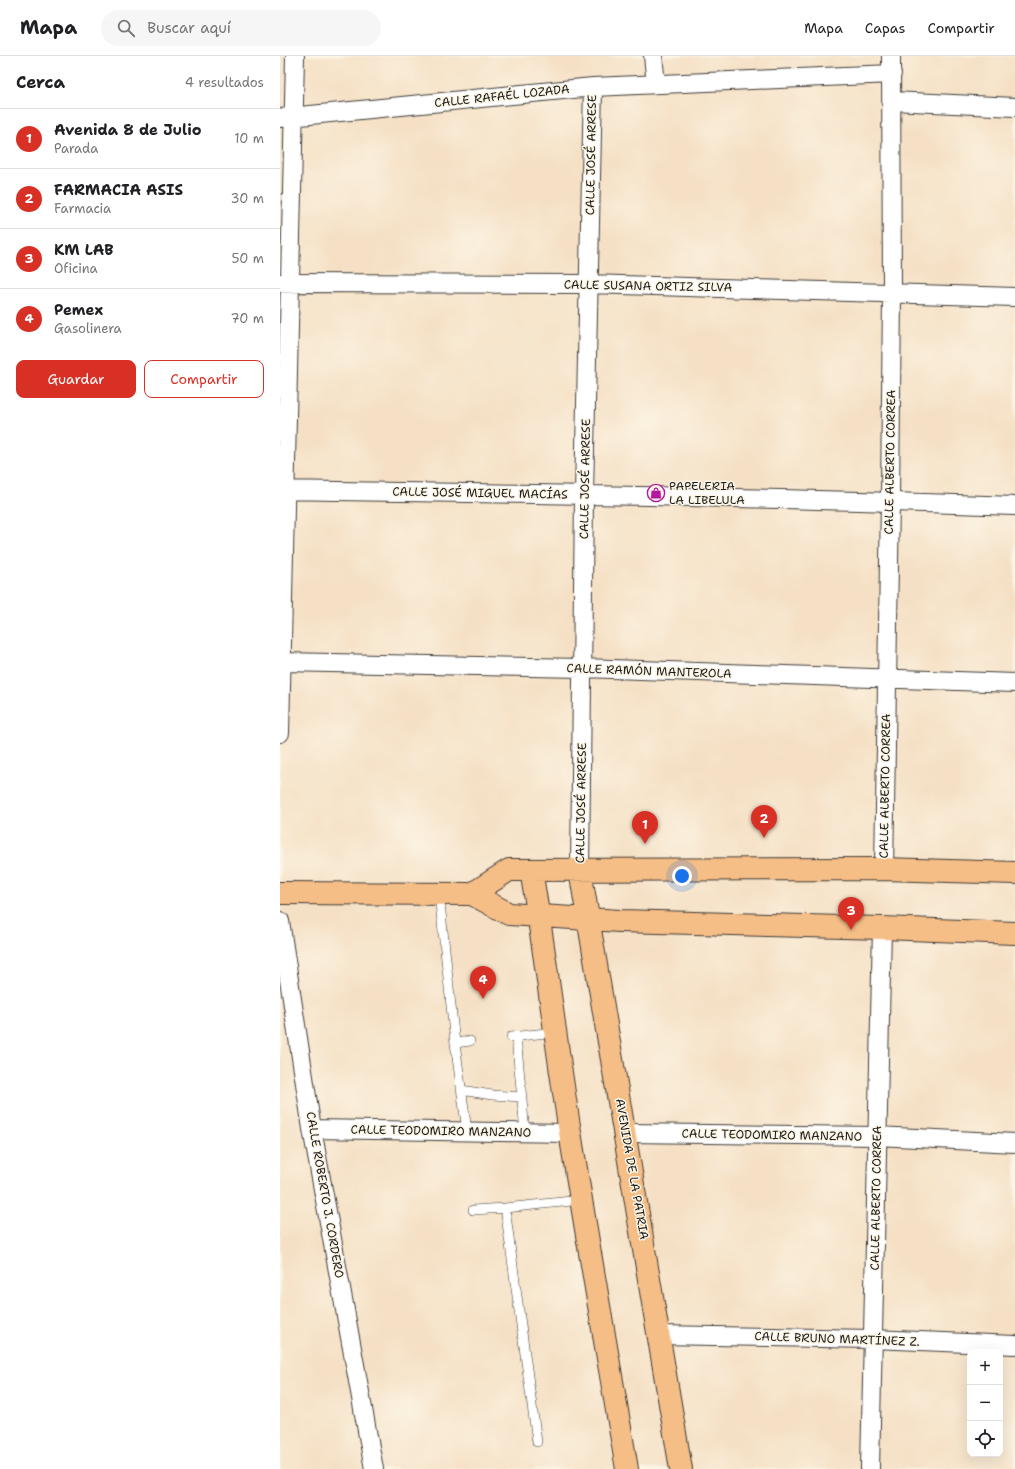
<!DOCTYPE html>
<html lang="es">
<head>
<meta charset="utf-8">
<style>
  body { margin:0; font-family:"Shantell Sans",sans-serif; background:#f6f6f6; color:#202124 }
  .controls { position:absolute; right:12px; bottom:12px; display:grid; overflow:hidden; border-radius:8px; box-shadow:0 4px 16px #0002 }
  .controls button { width:36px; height:36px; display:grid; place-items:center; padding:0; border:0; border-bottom:1px solid #e0e0e0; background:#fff; color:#202124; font:20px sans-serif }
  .you { position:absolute; left:402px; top:820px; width:14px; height:14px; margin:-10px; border:3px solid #fff; border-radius:50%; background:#1a73e8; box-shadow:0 0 0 6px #1a73e833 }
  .badge { display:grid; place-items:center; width:26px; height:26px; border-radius:50%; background:#d93025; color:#fff; font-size:13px; font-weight:700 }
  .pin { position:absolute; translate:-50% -33px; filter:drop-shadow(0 1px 2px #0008) }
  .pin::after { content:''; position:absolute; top:21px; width:14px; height:12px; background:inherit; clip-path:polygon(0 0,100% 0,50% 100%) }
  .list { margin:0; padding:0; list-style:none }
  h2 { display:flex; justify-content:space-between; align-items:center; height:52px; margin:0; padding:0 16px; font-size:17px }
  h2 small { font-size:13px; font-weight:400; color:#757577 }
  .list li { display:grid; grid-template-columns:26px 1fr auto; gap:12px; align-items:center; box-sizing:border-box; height:60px; padding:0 16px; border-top:1px solid #e0e0e0 }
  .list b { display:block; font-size:15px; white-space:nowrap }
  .list p { margin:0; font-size:13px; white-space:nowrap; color:#757577 }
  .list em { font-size:13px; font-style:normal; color:#757577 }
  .actions { display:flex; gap:8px; padding:12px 16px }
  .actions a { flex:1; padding:9px 0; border:1px solid #d93025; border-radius:8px; text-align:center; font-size:14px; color:#d93025 }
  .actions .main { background:#d93025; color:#fff }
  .icon { flex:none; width:22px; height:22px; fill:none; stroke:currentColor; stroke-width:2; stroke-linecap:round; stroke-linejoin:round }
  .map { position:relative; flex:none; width:735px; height:1413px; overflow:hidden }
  header { display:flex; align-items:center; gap:24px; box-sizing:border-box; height:56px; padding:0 20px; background:#fff; border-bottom:1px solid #e0e0e0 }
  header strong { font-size:19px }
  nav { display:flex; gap:22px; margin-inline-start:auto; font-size:14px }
  .search { width:280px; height:36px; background:#f6f6f6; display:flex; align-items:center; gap:10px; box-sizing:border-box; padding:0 14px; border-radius:22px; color:#757577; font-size:15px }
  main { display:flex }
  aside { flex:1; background:#fff }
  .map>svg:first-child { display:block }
</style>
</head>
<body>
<header>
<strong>Mapa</strong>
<div class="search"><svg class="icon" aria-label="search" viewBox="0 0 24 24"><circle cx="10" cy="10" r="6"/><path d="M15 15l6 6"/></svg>Buscar aquí</div>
<nav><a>Mapa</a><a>Capas</a><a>Compartir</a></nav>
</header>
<main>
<aside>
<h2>Cerca<small>4 resultados</small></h2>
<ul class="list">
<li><span class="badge">1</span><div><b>Avenida 8 de Julio</b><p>Parada</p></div><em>10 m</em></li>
<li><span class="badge">2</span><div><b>FARMACIA ASIS</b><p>Farmacia</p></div><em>30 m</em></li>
<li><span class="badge">3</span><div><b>KM LAB</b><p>Oficina</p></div><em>50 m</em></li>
<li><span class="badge">4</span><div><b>Pemex</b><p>Gasolinera</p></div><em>70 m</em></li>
</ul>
<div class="actions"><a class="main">Guardar</a><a>Compartir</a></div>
</aside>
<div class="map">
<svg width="735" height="1413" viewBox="0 0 735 1413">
  <rect width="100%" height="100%" fill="#fcf5e5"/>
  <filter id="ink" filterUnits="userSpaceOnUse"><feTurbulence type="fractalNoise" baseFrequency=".025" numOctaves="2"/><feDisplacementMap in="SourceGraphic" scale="8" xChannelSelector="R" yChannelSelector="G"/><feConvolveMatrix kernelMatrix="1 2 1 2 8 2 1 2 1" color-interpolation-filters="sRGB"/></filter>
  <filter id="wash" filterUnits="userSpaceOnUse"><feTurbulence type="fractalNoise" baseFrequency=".012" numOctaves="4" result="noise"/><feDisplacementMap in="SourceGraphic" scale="16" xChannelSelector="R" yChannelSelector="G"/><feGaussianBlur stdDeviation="0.9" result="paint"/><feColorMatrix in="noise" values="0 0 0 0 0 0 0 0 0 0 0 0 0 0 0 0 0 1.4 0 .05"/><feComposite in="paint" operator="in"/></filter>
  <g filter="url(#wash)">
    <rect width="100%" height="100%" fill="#f5e0c5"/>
  </g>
  <g filter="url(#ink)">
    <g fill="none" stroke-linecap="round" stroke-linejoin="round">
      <defs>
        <path id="service" d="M159 838 175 987 190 985
          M236 980 245 1076
          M231 981 275 976
          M175 987 187 1075
          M181 1034 212 1039 241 1041
          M225 1152 257 1386
          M193 1154 225 1152 301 1144"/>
        <path id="minor" d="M373 0 376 28
          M612 45 735 51
          M0 62 313 31 612 18
          M0 227 309 228 735 241
          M0 434C245 438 490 441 735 450
          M2 606 303 612 735 627
          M0 677 15 0
          M604 813 610 445 612 237 611 0
          M300 814 304 438 313 31
          M0 865 32 1073 94 1413
          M32 1073 290 1077
          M346 1077 597 1080 735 1087
          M379 1279 592 1283 735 1289
          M590 1413 602 872"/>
        <path id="primary" d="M251 814C266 901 276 989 290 1076 308 1189 328 1301 347 1413
          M300 814 401 1413
          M0 837 192 838 229 858 340 865 602 872 735 877
          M192 838 229 814 604 813 735 817"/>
      </defs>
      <use href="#service" stroke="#3d3935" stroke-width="10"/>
      <use href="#minor" stroke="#3d3935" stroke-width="20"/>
      <use href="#primary" stroke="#3d3935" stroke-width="24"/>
      <use href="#service" stroke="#fff" stroke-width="9"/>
      <use href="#minor" stroke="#fff" stroke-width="18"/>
      <use href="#primary" stroke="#f6be87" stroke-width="22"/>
    </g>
  </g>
  <defs>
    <symbol id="shop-ring" viewBox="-11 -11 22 22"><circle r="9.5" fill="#fcf5e5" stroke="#b5179e" stroke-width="1.5"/><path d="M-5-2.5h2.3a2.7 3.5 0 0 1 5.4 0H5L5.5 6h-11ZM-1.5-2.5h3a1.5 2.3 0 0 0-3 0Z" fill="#b5179e"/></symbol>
  </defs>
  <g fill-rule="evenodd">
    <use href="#shop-ring" x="366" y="427" width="20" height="20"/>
  </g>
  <g text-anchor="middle" stroke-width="3" stroke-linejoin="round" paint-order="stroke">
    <g font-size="12" fill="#1c1c1c" stroke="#fcf5e5">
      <text transform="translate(222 40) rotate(-6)" y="4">CALLE RAFAÉL LOZADA</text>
      <text transform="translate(311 99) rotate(-89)" y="4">CALLE JOSÉ ARRESE</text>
      <text transform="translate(368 230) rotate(1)" y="4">CALLE SUSANA ORTIZ SILVA</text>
      <text transform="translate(610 406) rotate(-89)" y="4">CALLE ALBERTO CORREA</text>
      <text transform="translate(305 423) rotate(-89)" y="4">CALLE JOSÉ ARRESE</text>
      <text transform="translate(200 437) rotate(1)" y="4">CALLE JOSÉ MIGUEL MACÍAS</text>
      <text transform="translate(369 615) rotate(2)" y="4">CALLE RAMÓN MANTEROLA</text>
      <text transform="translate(605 730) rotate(-89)" y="4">CALLE ALBERTO CORREA</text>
      <text transform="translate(301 747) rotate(-89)" y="4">CALLE JOSÉ ARRESE</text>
      <text transform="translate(161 1075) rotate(1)" y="4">CALLE TEODOMIRO MANZANO</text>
      <text transform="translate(492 1079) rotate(1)" y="4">CALLE TEODOMIRO MANZANO</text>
      <text transform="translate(352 1113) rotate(80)" y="4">AVENIDA DE LA PATRIA</text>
      <text transform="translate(45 1139) rotate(80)" y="4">CALLE ROBERTO J. CORDERO</text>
      <text transform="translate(596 1142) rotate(-89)" y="4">CALLE ALBERTO CORREA</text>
      <text transform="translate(557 1283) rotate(2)" y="4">CALLE BRUNO MARTÍNEZ Z.</text>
    </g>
    <g font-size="12" fill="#1c1c1c" stroke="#fcf5e5" text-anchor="start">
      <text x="389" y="434">PAPELERIA<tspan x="389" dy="14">LA LIBELULA</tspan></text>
    </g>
  </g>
</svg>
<div class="controls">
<button>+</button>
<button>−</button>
<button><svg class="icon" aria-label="locate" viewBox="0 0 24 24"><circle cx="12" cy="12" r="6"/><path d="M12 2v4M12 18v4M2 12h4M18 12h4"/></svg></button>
</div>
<div class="you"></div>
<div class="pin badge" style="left:365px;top:788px">1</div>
<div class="pin badge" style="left:484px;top:782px">2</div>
<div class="pin badge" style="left:571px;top:874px">3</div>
<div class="pin badge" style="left:203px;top:943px">4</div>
</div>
</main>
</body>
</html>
